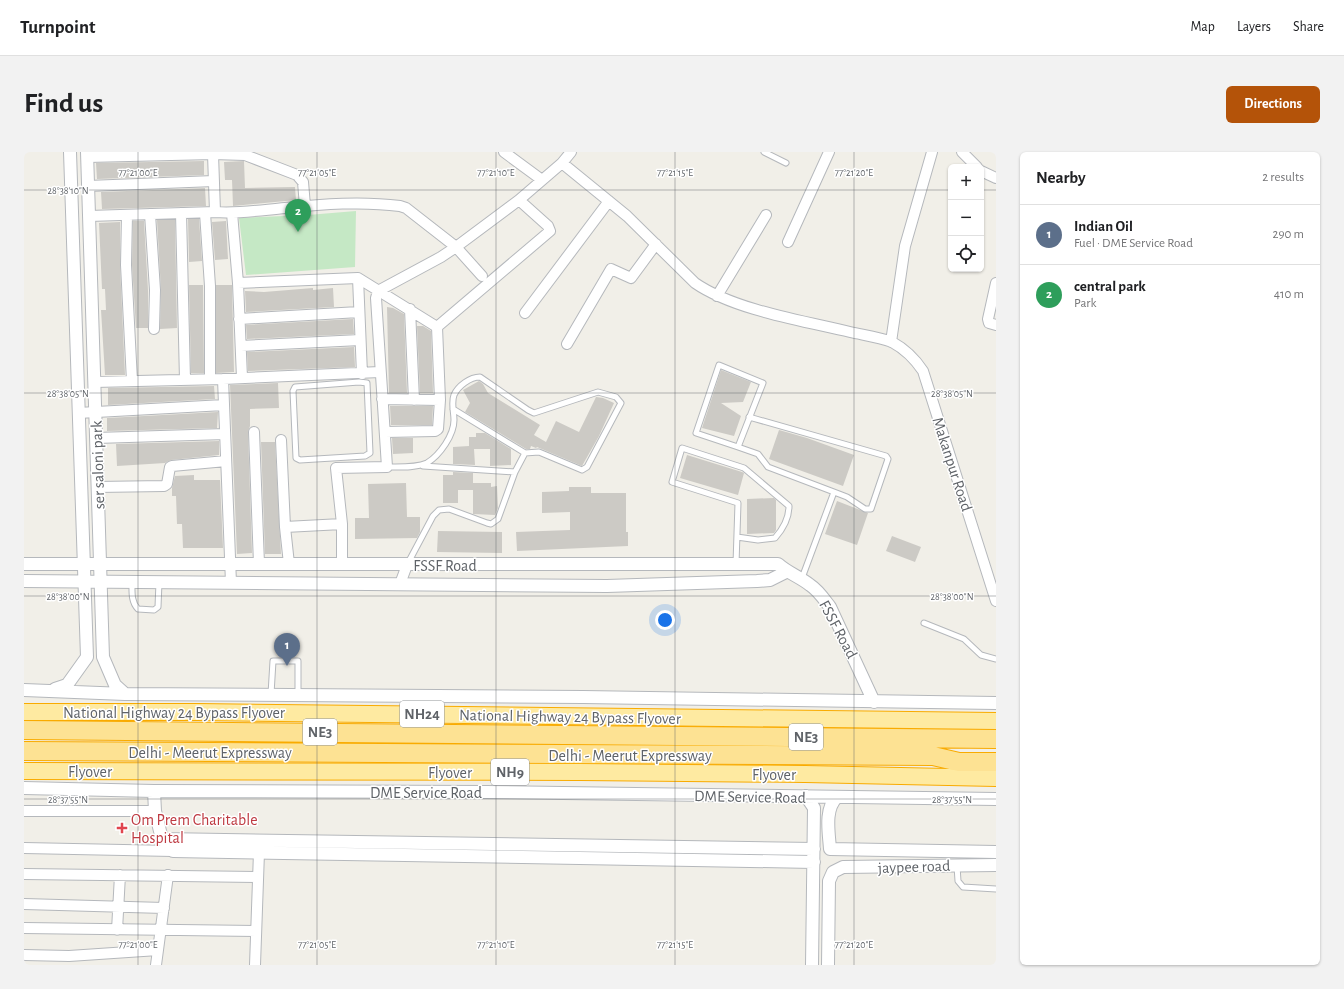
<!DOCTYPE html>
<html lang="en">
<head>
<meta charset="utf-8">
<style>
  body { margin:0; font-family:"Alegreya Sans",sans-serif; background:#f2f2f2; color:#202124 }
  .controls { position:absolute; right:12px; top:12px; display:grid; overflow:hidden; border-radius:6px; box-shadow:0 1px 3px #0004 }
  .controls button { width:36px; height:36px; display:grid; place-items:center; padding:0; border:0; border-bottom:1px solid #e0e0e0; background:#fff; color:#202124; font:20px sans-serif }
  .you { position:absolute; left:641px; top:468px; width:14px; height:14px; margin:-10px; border:3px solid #fff; border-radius:50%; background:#1a73e8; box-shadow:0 0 0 6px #1a73e833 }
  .badge { display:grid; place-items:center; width:26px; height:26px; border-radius:50%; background:#b45309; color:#fff; font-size:13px; font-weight:700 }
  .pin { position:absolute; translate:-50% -33px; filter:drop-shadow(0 1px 2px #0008) }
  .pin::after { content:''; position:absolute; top:21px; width:14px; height:12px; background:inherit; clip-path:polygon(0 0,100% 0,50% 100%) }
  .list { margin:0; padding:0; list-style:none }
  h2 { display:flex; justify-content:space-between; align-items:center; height:52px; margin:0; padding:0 16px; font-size:17px }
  h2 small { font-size:13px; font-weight:400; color:#757577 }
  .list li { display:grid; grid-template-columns:26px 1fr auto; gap:12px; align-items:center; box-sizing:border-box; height:60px; padding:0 16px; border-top:1px solid #e0e0e0 }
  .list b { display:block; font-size:15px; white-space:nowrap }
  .list p { margin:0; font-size:13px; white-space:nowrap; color:#757577 }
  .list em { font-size:13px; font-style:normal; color:#757577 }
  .icon { flex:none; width:22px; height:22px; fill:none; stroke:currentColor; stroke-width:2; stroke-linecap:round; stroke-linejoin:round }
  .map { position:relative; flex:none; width:972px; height:813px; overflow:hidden; border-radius:6px }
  header { display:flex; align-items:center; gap:24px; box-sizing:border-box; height:56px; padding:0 20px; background:#fff; border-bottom:1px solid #e0e0e0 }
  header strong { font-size:19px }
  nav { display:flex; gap:22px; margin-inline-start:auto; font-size:14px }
  .intro { display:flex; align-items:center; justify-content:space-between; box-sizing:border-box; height:96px; padding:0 24px }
  h1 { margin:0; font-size:28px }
  .button { padding:10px 18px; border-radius:6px; background:#b45309; color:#fff; font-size:14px; font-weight:700 }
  main { display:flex; gap:24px; padding:0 24px }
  aside { flex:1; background:#fff; border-radius:6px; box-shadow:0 1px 3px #0004 }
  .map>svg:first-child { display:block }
</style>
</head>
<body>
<header>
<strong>Turnpoint</strong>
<nav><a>Map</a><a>Layers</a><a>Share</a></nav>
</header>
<div class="intro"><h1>Find us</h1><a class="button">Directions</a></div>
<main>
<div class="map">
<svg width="972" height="813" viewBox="0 0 972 813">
  <rect width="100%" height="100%" fill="#f1efe8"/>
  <path fill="#c5e8c5" d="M332 59 331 115 222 123 215 66 284 63Z"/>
  <path fill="#cccac5" d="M180 9V23L73 27 72 11Z
    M220 9 221 36 271 35 272 48 209 54 208 28H201L200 10Z
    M181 36 182 54 78 57 77 40Z
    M164 67H175L178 109 165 110Z
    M133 68H151L153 176 136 177 137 138Z
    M109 69H120L124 138V176H112L108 113Z
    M202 69 204 107 191 108 188 70Z
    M96 70V113L101 223H81L77 158H82L81 137H78L75 71Z
    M165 133H179L180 221H167Z
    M192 133H208L210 220 192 221Z
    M289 136V138L309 136 310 155 222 160 221 139 240 140Z
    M363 155 369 156 380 162 383 241H365Z
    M329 167 330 182 223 187 222 173Z
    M393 174H399L407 179 409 241H396Z
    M330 195 331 215 224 219 223 200Z
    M697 218 727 230 719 250 697 251 717 264 710 284 678 276Z
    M455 229 459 232 464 241 516 273 510 283 522 290 532 269 555 280 572 245 579 246 590 251 575 284 558 314 513 295 512 296 507 294 506 297H502L441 260 446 251 439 238Z
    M254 231 255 256 226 257V274L224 280 228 401 213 402 206 233Z
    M190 234 191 247 84 253V236Z
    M366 254H409L408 273H367Z
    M194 260 193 276 83 279V266Z
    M755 278 783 286 830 303 819 334 745 307Z
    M452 281H461L487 297V313L466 314V297H450L451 313 429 312V295L445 294V285H452Z
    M368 286H389V301L369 302Z
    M195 289V303L147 308 141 311 93 314 92 292Z
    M237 290H251L257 402H241Z
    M663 303 718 320 720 321 714 343 656 326Z
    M429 320 449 321V331H467V335L473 334 474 356 471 363 449 362V338H434V351H419V323H429Z
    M170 323V328H196L199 396H159L158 372H153L152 344H148V336L151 324Z
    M382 331 383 365H396V380L393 386 331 387V366H345L344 332Z
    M545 335H567V341H602V380H604V394L493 399 492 380 546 378V360L518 361V340L545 339Z
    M750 346 752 348V378L750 381 723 382V347Z
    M813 349 844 361 833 393 801 382Z
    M414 379 478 380V401L413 400Z
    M868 384 897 395 891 410 862 399Z"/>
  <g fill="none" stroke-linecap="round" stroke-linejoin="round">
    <defs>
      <path id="service" d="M740 0 762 11
        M335 230 343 231 346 301 341 304 276 308 272 306 269 239 271 235Z
        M725 265 862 304 864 307 847 357H841L823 345 810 340
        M714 295 672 281 695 213 739 231 714 295 734 302 744 315 810 340 778 426
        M399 314 491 320
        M363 315C376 315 391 316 403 311 416 303 430 283 430 268 430 260 427 251 430 243 434 234 446 225 456 225L504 258 510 261 574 240 592 245 597 251 563 315 558 318 515 300 501 301 429 257
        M384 411 409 364 415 358 425 357 463 371 467 372 474 367 491 320 501 301
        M712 412 714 351 648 330 658 296 720 316 765 354C765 367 759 377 751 386L734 388 713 385
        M108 430C108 440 107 450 114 457L130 458 134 455 135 430
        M900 471 940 487 957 503 972 507
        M247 542 249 509H274V544
        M933 714 934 729 939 735 972 737"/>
      <path id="minor" d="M480 0 518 28
        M938 0 953 15
        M189 2 191 60
        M63 5 189 2 221 3 273 23 279 30 281 54
        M538 11 603 64 671 131C710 158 780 169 826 180 839 183 855 185 868 190 881 197 891 207 899 219L972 449
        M957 19 972 26
        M64 34 190 29
        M157 61 161 228
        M181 61 186 134V227
        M208 61 214 131 218 226
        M126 62 131 138 130 177
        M103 63 102 113 108 229
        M65 64 191 60C214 62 238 58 261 56 299 52 338 49 376 54L382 56 432 95 458 124
        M764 90 805 0
        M334 126 338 222
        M214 131 334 126 413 175
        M972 131 964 167 965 171 972 173
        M693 144 742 63
        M386 157 390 248
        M501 161 585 49
        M215 167 335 160
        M867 190 881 94 908 0
        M543 192 587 117 607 126 632 92
        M217 194 336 188
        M199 227 356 220
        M70 230 199 227 207 431
        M358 247 416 248
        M54 261 200 253
        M230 280 235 412
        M361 280 411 279 414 277 416 248 413 175 526 79 524 74 495 48
        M72 286 201 282
        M257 288 261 375 265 412
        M73 335 140 334 143 332 146 315 148 314 202 309
        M261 375 318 372
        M318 413V372L312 316 363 315 352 146 354 139 417 105 432 95 495 48 538 11 547 0
        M376 432 383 413
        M0 659H131
        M0 696 149 699
        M0 722 234 725
        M0 752 140 756
        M0 776 232 779
        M93 778 96 723
        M0 803 45 804 134 798
        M132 813 144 723
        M231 813 235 700"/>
      <path id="tertiary" d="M63 0 79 505 91 533 101 542
        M0 412H754C764 421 776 425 786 433 794 438 800 447 806 455L850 550
        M0 429 583 434 733 429 746 428 762 420
        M31 537 43 533 63 505 46 0
        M0 538 101 542 559 545 972 551
        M0 636 130 639 461 640 972 647
        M130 639 131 659 138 687 149 699 790 710
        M782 644 790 656 788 813
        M813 645C800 657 805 681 806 697L972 700
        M138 687 790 697
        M804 813 805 729 809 720 819 715 972 713"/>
      <path id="trunk" d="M0 560H173L972 569
        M0 619 556 620 781 622 972 626"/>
      <path id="motorway" d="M0 578 972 587
        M0 599 909 604 935 610H972"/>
    </defs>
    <use href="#service" stroke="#b5b8bc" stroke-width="7"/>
    <use href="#minor" stroke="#b5b8bc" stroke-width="12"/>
    <use href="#tertiary" stroke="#b5b8bc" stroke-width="14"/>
    <use href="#trunk" stroke="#f9ab00" stroke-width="18"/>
    <use href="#motorway" stroke="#f9ab00" stroke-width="20"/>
    <use href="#service" stroke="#fff" stroke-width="5"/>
    <use href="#minor" stroke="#fff" stroke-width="10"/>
    <use href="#tertiary" stroke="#fff" stroke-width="12"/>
    <use href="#trunk" stroke="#feeaa1" stroke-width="16"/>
    <use href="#motorway" stroke="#fde293" stroke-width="18"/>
  </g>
  <path fill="none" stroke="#5f6368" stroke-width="1" stroke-opacity="0.45" d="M114 0V813M293 0V813M472 0V813M651 0V813M830 0V813M0 38H927M957 38H972M0 241H972M0 444H972M0 647H972"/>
  <path fill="#e0444e" stroke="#fff" stroke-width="1.5" d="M96 670h4v4h4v4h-4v4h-4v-4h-4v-4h4z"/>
  <g text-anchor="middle" stroke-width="3" stroke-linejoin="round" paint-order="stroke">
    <g fill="#fff" stroke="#8f9295" stroke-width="1">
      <rect x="376" y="549" width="44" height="26" rx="3"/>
      <rect x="279" y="567" width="34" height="26" rx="3"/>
      <rect x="765" y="572" width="34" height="26" rx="3"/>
      <rect x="467" y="607" width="38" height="26" rx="3"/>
    </g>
    <g font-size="15" font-weight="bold" fill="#5f6368">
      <text x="398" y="567">NH24</text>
      <text x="296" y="585">NE3</text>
      <text x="782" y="590">NE3</text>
      <text x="486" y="625">NH9</text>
    </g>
    <g font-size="16" fill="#5f6368" stroke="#fff">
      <text transform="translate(929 312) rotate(72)" y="6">Makanpur Road</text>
      <text transform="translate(73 313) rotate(-92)" y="6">ser saloni park</text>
      <text x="421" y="419">FSSF Road</text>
      <text transform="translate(815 477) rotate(62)" y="6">FSSF Road</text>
      <text x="150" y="566">National Highway 24 Bypass Flyover</text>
      <text transform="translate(546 564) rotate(1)" y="6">National Highway 24 Bypass Flyover</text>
      <text x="186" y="606">Delhi - Meerut Expressway</text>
      <text x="606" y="609">Delhi - Meerut Expressway</text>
      <text x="66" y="625">Flyover</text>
      <text x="426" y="626">Flyover</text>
      <text x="750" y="628">Flyover</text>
      <text x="402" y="646">DME Service Road</text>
      <text transform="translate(726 644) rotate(1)" y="6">DME Service Road</text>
      <text transform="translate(890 714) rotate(-2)" y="6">jaypee road</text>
    </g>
    <g font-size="16" fill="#be3a42" stroke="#fff" text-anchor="start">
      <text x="107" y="673">Om Prem Charitable<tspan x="107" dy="18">Hospital</tspan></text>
    </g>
  </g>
  <g font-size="10" text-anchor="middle" fill="#5f6368" stroke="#fff" stroke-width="3" stroke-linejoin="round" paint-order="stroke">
    <text x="114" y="24">77°21'00"E</text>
    <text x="293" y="24">77°21'05"E</text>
    <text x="472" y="24">77°21'10"E</text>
    <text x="651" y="24">77°21'15"E</text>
    <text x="830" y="24">77°21'20"E</text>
    <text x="44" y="42">28°38'10"N</text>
    <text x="44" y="245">28°38'05"N</text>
    <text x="928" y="245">28°38'05"N</text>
    <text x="44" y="448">28°38'00"N</text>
    <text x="928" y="448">28°38'00"N</text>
    <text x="44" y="651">28°37'55"N</text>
    <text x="928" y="651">28°37'55"N</text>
    <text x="114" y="796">77°21'00"E</text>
    <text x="293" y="796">77°21'05"E</text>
    <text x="472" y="796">77°21'10"E</text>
    <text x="651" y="796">77°21'15"E</text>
    <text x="830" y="796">77°21'20"E</text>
  </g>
</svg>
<div class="controls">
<button>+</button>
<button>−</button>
<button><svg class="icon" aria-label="locate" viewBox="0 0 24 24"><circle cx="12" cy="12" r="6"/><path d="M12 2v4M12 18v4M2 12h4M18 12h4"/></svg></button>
</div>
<div class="you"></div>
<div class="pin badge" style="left:263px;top:514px;background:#5c6f8a">1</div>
<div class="pin badge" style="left:274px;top:80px;background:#2e9e5b">2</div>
</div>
<aside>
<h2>Nearby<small>2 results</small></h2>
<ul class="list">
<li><span class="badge" style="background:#5c6f8a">1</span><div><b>Indian Oil</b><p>Fuel · DME Service Road</p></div><em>290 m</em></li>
<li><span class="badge" style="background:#2e9e5b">2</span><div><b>central park</b><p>Park</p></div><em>410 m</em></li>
</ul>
</aside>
</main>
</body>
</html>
